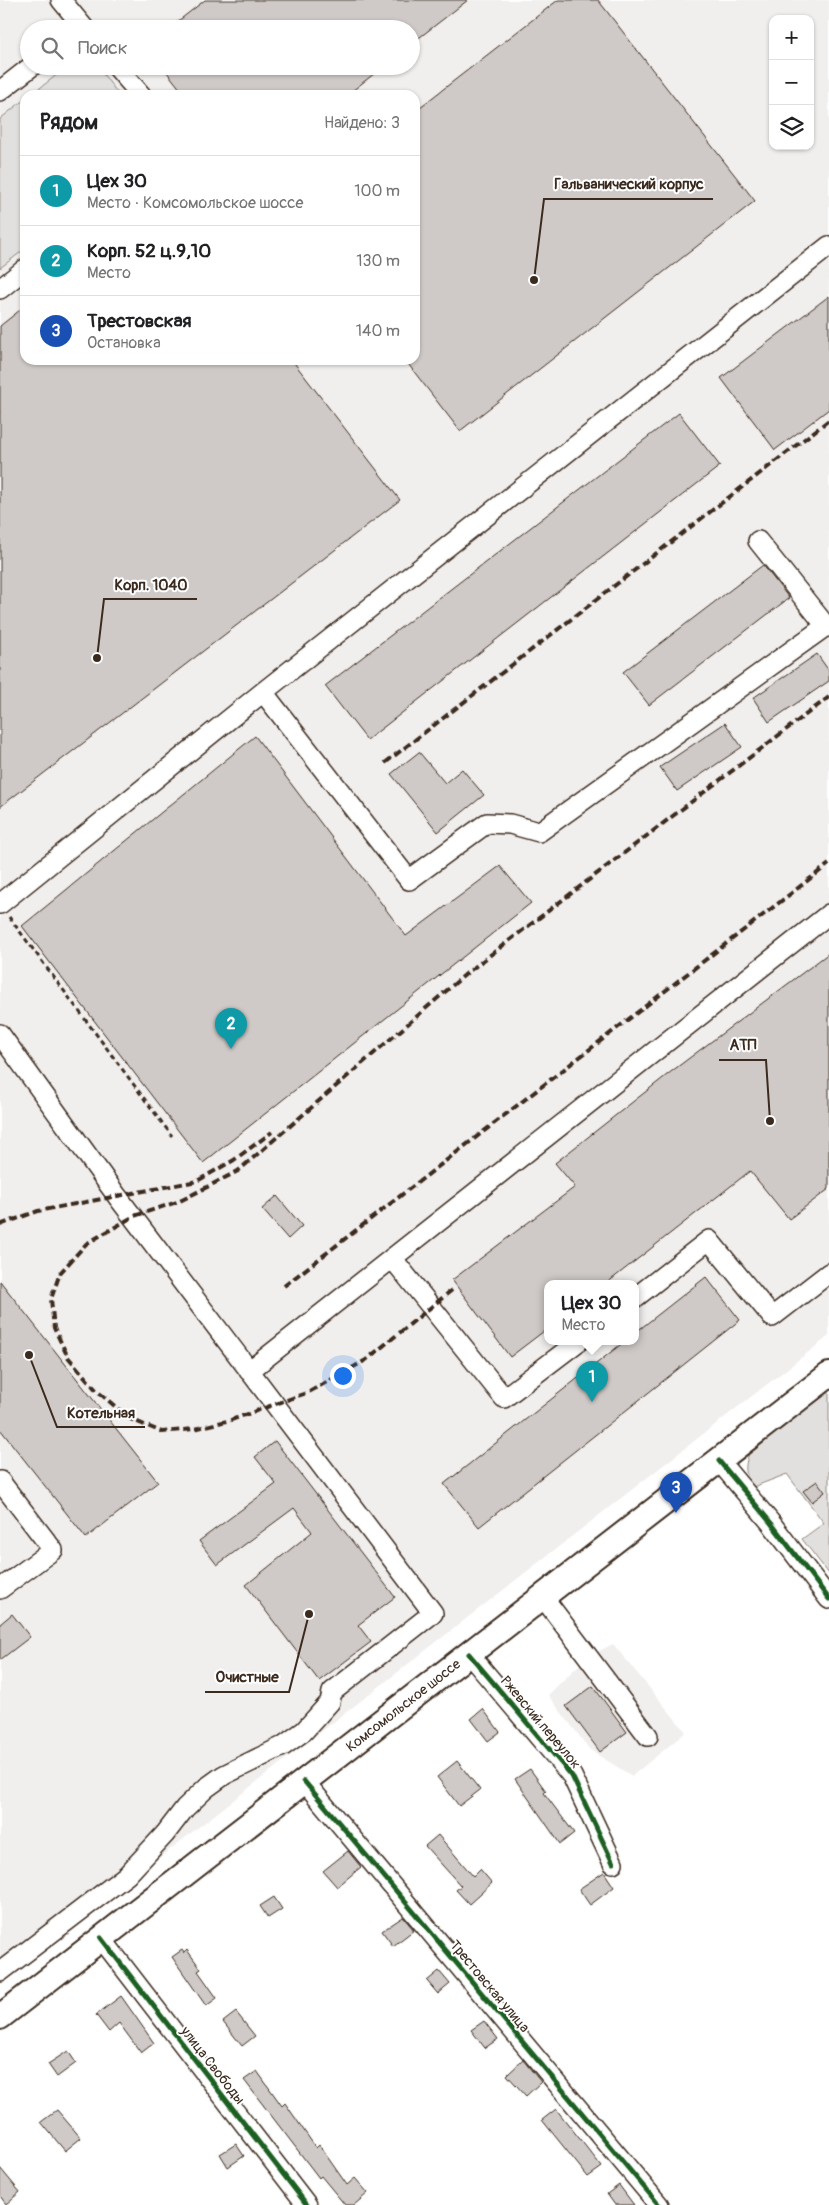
<!DOCTYPE html>
<html lang="ru">
<head>
<meta charset="utf-8">
<style>
  body { margin:0; font-family:Pangolin,sans-serif; background:#f2f2f2; color:#202124 }
  .controls { position:absolute; right:15px; top:15px; display:grid; overflow:hidden; border-radius:10px; box-shadow:0 1px 4px #0004 }
  .controls button { width:45px; height:45px; display:grid; place-items:center; padding:0; border:0; border-bottom:1px solid #e0e0e0; background:#fff; color:#202124; font:25px sans-serif }
  .you { position:absolute; left:342px; top:1375px; width:18px; height:18px; margin:-12px; border:4px solid #fff; border-radius:50%; background:#1a73e8; box-shadow:0 0 0 8px #1a73e833 }
  .badge { display:grid; place-items:center; width:32px; height:32px; border-radius:50%; background:#1a73e8; color:#fff; font-size:16px; font-weight:700 }
  .pin { position:absolute; translate:-50% -41px; filter:drop-shadow(0 1px 2px #0008) }
  .pin::after { content:''; position:absolute; top:26px; width:18px; height:15px; background:inherit; clip-path:polygon(0 0,100% 0,50% 100%) }
  .popup { position:absolute; left:544px; top:1280px; width:95px; height:65px; box-sizing:border-box; display:grid; place-content:center; border-radius:10px; background:#fff; filter:drop-shadow(0 1px 4px #0005); font-size:16px; white-space:nowrap; color:#757577 }
  .popup b { font-size:19px; color:#202124 }
  .popup::after { content:''; position:absolute; left:50%; top:100%; margin-left:-10px; border:10px solid transparent; border-top-color:#fff }
  .list { margin:0; padding:0; list-style:none }
  h2 { display:flex; justify-content:space-between; align-items:center; height:65px; margin:0; padding:0 20px; font-size:21px }
  h2 small { font-size:16px; font-weight:400; color:#757577 }
  .list li { display:grid; grid-template-columns:32px 1fr auto; gap:15px; align-items:center; box-sizing:border-box; height:70px; padding:0 20px; border-top:1px solid #e0e0e0 }
  .list b { display:block; font-size:19px; white-space:nowrap }
  .list p { margin:0; font-size:16px; white-space:nowrap; color:#757577 }
  .list em { font-size:16px; font-style:normal; color:#757577 }
  .icon { flex:none; width:28px; height:28px; fill:none; stroke:currentColor; stroke-width:2; stroke-linecap:round; stroke-linejoin:round }
  .map { position:relative; flex:none; width:829px; height:2205px; overflow:hidden }
  .search { position:absolute; background:#fff; box-shadow:0 1px 4px #0004; left:20px; top:20px; width:400px; height:55px; display:flex; align-items:center; gap:12px; box-sizing:border-box; padding:0 18px; border-radius:28px; color:#757577; font-size:19px }
  .panel { position:absolute; background:#fff; box-shadow:0 1px 4px #0004; left:20px; top:90px; width:400px; height:275px; border-radius:15px }
  .map>svg:first-child { display:block }
</style>
</head>
<body>
<div class="map">
<svg width="829" height="2205" viewBox="0 0 829 2205">
  <rect width="100%" height="100%" fill="#fff"/>
  <filter id="ink" filterUnits="userSpaceOnUse"><feTurbulence type="fractalNoise" baseFrequency=".02" numOctaves="2"/><feDisplacementMap in="SourceGraphic" scale="10" xChannelSelector="R" yChannelSelector="G"/><feConvolveMatrix kernelMatrix="1 2 1 2 8 2 1 2 1" color-interpolation-filters="sRGB"/></filter>
  <g filter="url(#ink)">
    <path fill="#f1efee" fill-rule="evenodd" d="M0 0H829V1336L0 1982ZM773 19H810V146H773ZM29 29H411V66H29ZM25 95H415V360H25ZM548 1283H636V1341H548Z
      M613 1644 686 1732 632 1776 590 1750 548 1695 587 1657Z"/>
    <path fill="#e2e0de" stroke="#8e857e" d="M68 66H97L119 95H31Z
      M25 99V249L0 268V119Z
      M829 1389V1574L802 1539 824 1523 787 1474 753 1487C744 1473 744 1466 750 1451Z"/>
    <path fill="#cfcac7" stroke="#3b2a1e" d="M205 0H468L411 44V29H168Z
      M558 0H598L755 201 460 431 405 360H415V111Z
      M162 66H384L347 95H185Z
      M829 296V409L775 450 721 378Z
      M25 306V360H292L400 500 0 807V326Z
      M679 413 720 466 367 740 325 686Z
      M763 565 789 598 649 705 623 672Z
      M817 654 829 671V681L769 722 753 698Z
      M725 723 742 747 677 791 660 767Z
      M255 736 406 936 500 866 531 903 203 1163 22 926Z
      M419 752 445 783 462 769 484 795 438 832 391 774Z
      M829 953V1189L789 1219 750 1171 607 1283H548V1328L510 1357 452 1280 575 1187 555 1163 672 1071Z
      M277 1196 302 1226 288 1239 262 1209Z
      M706 1277 740 1320 479 1527 444 1484 625 1341H636V1332Z
      M0 1281 158 1482 86 1538 0 1429Z
      M275 1441 395 1597 358 1625 371 1642 319 1681 246 1585 312 1532 294 1508 217 1565 199 1541 276 1484 255 1457Z
      M817 1481 825 1492 812 1502 803 1491Z
      M12 1614 30 1637 0 1660V1624Z
      M593 1686 627 1732 600 1752 566 1706Z
      M483 1709 500 1732 488 1741 471 1719Z
      M457 1761 480 1790 459 1806 437 1777Z
      M530 1769 546 1791 544 1793 574 1833 560 1844 515 1779Z
      M438 1835 473 1876 480 1869 492 1883 469 1904 456 1890 461 1886 425 1846Z
      M348 1851 361 1867 337 1887 323 1871Z
      M604 1872 614 1887 590 1905 579 1889Z
      M274 1897 282 1909 268 1918 260 1906Z
      M403 1917 414 1930 393 1946 382 1931Z
      M182 1950 184 1953 187 1950 201 1969 198 1971 217 1998 206 2006 172 1957Z
      M439 1971 450 1984 438 1994 427 1981Z
      M121 1996 154 2043 141 2053 119 2023 109 2032 96 2015Z
      M236 2012 255 2036 242 2046 223 2022Z
      M484 2021 498 2039 485 2048 471 2030Z
      M68 2051 76 2063 57 2077 48 2064Z
      M523 2060 541 2082 526 2096 507 2075Z
      M257 2071 282 2106 285 2103 316 2148 319 2145 347 2185 355 2178 368 2193 354 2205H345L321 2176 319 2178 244 2080Z
      M556 2109 602 2167 588 2177 542 2120Z
      M57 2110 81 2138 65 2151 41 2122Z
      M236 2144 244 2156 228 2167 220 2154Z
      M0 2168 20 2192 6 2204 0 2196Z
      M619 2185 634 2205H615L607 2194Z"/>
    <g fill="none" stroke-linecap="round" stroke-linejoin="round">
      <defs>
        <path id="minor" d="M61 0 85 29
          M116 66 141 95
          M0 91 32 66
          M0 289 25 269
          M758 541 826 626
          M263 692 409 880 487 823 510 824 539 832 826 626 829 627
          M0 904 263 692 829 246
          M0 1034 117 1196 433 1613 332 1692 330 1702 304 1731 283 1746 224 1775 206 1788 185 1808 165 1834 127 1875 0 1972
          M392 1258 504 1398 579 1341
          M636 1297 709 1240 772 1317 829 1273
          M249 1371 829 914
          M719 1461 771 1523 829 1599
          M0 1481 53 1550 0 1589
          M543 1597 648 1736
          M469 1654 572 1776 613 1863
          M304 1781 659 2205
          M101 1938 307 2205"/>
        <path id="major" d="M0 2017 829 1375"/>
      </defs>
      <use href="#minor" stroke="#3b2a1e" stroke-width="22"/>
      <use href="#major" stroke="#3b2a1e" stroke-width="28"/>
      <path stroke="#3b2a1e" stroke-width="3" stroke-dasharray="5 4" stroke-linecap="butt" d="M9 917 172 1136"/>
      <use href="#minor" stroke="#fff" stroke-width="19"/>
      <use href="#major" stroke="#fff" stroke-width="24"/>
      <path stroke="#3b2a1e" stroke-width="4" stroke-dasharray="8 4" stroke-linecap="butt" d="M385 763 829 420
        M0 1225 38 1211 197 1181 234 1160 272 1132
        M284 1286 829 864
        M452 1290 366 1360 309 1392 231 1420 194 1429 162 1432 130 1419 97 1391 68 1357 54 1328 51 1299 60 1273 86 1244 134 1216 180 1201 238 1171 468 972 829 697"/>
      <defs>
        <path id="cycleway" d="M719 1461 771 1523 829 1599
          M469 1654 572 1776 613 1863
          M304 1781 659 2205
          M101 1938 307 2205"/>
      </defs>
      <use href="#cycleway" stroke="#fff" stroke-width="8"/>
      <use href="#cycleway" stroke="#1b5e20" stroke-width="5"/>
    </g>
  </g>
  <g text-anchor="middle" stroke-width="4" stroke-linejoin="round" paint-order="stroke">
    <g font-size="14" fill="#3b2a1e" stroke="#fff">
      <text transform="translate(403 1705) rotate(-38)" y="5">Комсомольское шоссе</text>
      <text transform="translate(541 1722) rotate(50)" y="5">Ржевский переулок</text>
      <text transform="translate(490 1986) rotate(50)" y="5">Трестовская улица</text>
      <text transform="translate(213 2065) rotate(52)" y="5">улица Свободы</text>
    </g>
  </g>
  <path fill="none" stroke="#3b2a1e" stroke-width="2" d="M534 280L544 199H713M97 658L104 599H197M770 1121L766 1060H719M29 1355L57 1427H145M309 1614L289 1692H205"/>
  <g fill="#3b2a1e" stroke="#fff" stroke-width="2">
    <circle cx="534" cy="280" r="5"/>
    <circle cx="97" cy="658" r="5"/>
    <circle cx="770" cy="1121" r="5"/>
    <circle cx="29" cy="1355" r="5"/>
    <circle cx="309" cy="1614" r="5"/>
  </g>
  <g font-size="15" text-anchor="middle" font-weight="bold" fill="#3b2a1e" stroke="#fff" stroke-width="4" stroke-linejoin="round" paint-order="stroke">
    <text x="629" y="189">Гальванический корпус</text>
    <text x="151" y="590">Корп. 1040</text>
    <text x="743" y="1050">АТП</text>
    <text x="101" y="1418">Котельная</text>
    <text x="247" y="1682">Очистные</text>
  </g>
</svg>
<div class="controls">
<button>+</button>
<button>−</button>
<button><svg class="icon" aria-label="layers" viewBox="0 0 24 24"><path d="M12 4l9 5-9 5-9-5zM3 14l9 5 9-5"/></svg></button>
</div>
<div class="you"></div>
<div class="pin badge" style="left:592px;top:1402px;background:#0f9aa8">1</div>
<div class="popup"><b>Цех 30</b>Место</div>
<div class="pin badge" style="left:231px;top:1049px;background:#0f9aa8">2</div>
<div class="pin badge" style="left:676px;top:1513px;background:#1a4fb4">3</div>
<div class="search"><svg class="icon" aria-label="search" viewBox="0 0 24 24"><circle cx="10" cy="10" r="6"/><path d="M15 15l6 6"/></svg>Поиск</div>
<section class="panel">
<h2>Рядом<small>Найдено: 3</small></h2>
<ul class="list">
<li><span class="badge" style="background:#0f9aa8">1</span><div><b>Цех 30</b><p>Место · Комсомольское шоссе</p></div><em>100 m</em></li>
<li><span class="badge" style="background:#0f9aa8">2</span><div><b>Корп. 52 ц.9,10</b><p>Место</p></div><em>130 m</em></li>
<li><span class="badge" style="background:#1a4fb4">3</span><div><b>Трестовская</b><p>Остановка</p></div><em>140 m</em></li>
</ul>
</section>
</div>
</body>
</html>
